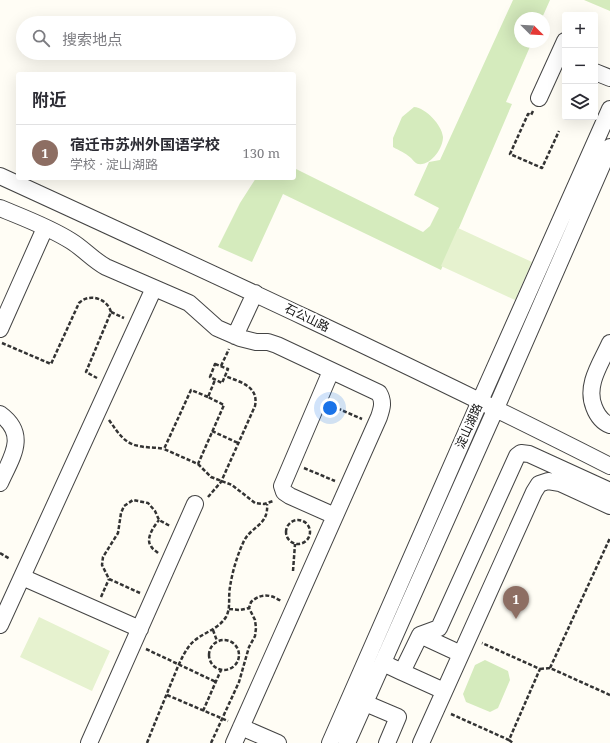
<!DOCTYPE html>
<html lang="zh">
<head>
<meta charset="utf-8">
<style>
  body { margin:0; font-family:"Noto Serif","Noto Sans SC",serif; background:#f7f7f7; color:#2b2b33 }
  .controls { position:absolute; right:12px; top:12px; display:grid; overflow:hidden; border-radius:4px; box-shadow:0 4px 16px #0002 }
  .controls button { width:36px; height:36px; display:grid; place-items:center; padding:0; border:0; border-bottom:1px solid #e1e1e2; background:#fff; color:#2b2b33; font:20px sans-serif }
  .compass { position:absolute; left:514px; top:12px; width:36px; height:36px; border-radius:50%; background:#fff; box-shadow:0 4px 16px #0002; rotate:114deg }
  .you { position:absolute; left:330px; top:408px; width:14px; height:14px; margin:-10px; border:3px solid #fff; border-radius:50%; background:#1a73e8; box-shadow:0 0 0 6px #1a73e833 }
  .badge { display:grid; place-items:center; width:26px; height:26px; border-radius:50%; background:#c4262e; color:#fff; font-size:13px; font-weight:700 }
  .pin { position:absolute; translate:-50% -33px; filter:drop-shadow(0 1px 2px #0008) }
  .pin::after { content:''; position:absolute; top:21px; width:14px; height:12px; background:inherit; clip-path:polygon(0 0,100% 0,50% 100%) }
  .list { margin:0; padding:0; list-style:none }
  h2 { display:flex; justify-content:space-between; align-items:center; height:52px; margin:0; padding:0 16px; font-size:17px }
  h2 small { font-size:13px; font-weight:400; color:#7c7c81 }
  .list li { display:grid; grid-template-columns:26px 1fr auto; gap:12px; align-items:center; box-sizing:border-box; height:56px; padding:0 16px; border-top:1px solid #e1e1e2 }
  .list b { display:block; font-size:15px; white-space:nowrap }
  .list p { margin:0; font-size:13px; white-space:nowrap; color:#7c7c81 }
  .list em { font-size:13px; font-style:normal; color:#7c7c81 }
  .icon { flex:none; width:22px; height:22px; fill:none; stroke:currentColor; stroke-width:2; stroke-linecap:round; stroke-linejoin:round }
  .map { position:relative; flex:none; width:610px; height:743px; overflow:hidden }
  .search { position:absolute; background:#fff; box-shadow:0 4px 16px #0002; left:16px; top:16px; width:280px; height:44px; display:flex; align-items:center; gap:10px; box-sizing:border-box; padding:0 14px; border-radius:22px; color:#7c7c81; font-size:15px }
  .panel { position:absolute; background:#fff; box-shadow:0 4px 16px #0002; left:16px; top:72px; width:280px; height:108px; border-radius:4px }
  .map>svg:first-child { display:block }
</style>
</head>
<body>
<div class="map">
<svg width="610" height="743" viewBox="0 0 610 743">
  <rect width="100%" height="100%" fill="#fffdf5"/>
  <path fill="#d5ebbd" d="M513 0H550L542 18H520V42H532L506 102 512 104 441 270 283 194 252 262 218 247 240 203 256 178H294V168L423 232 430 226 439 208 414 195 429 162 440 160Z
    M584 0H610V11Z
    M414 107C426 108 442 125 443 137 443 148 431 166 418 164 415 163 413 160 411 158 404 152 400 151 393 147V138L402 117Z
    M485 660 508 671 510 680 498 708 490 712 466 702 463 694 475 665Z"/>
  <path fill="#e6f2cf" d="M458 228 532 262 515 300 441 266Z
    M39 617 110 651 92 691 20 657Z"/>
  <g fill="none" stroke-linecap="round" stroke-linejoin="round">
    <defs>
      <path id="minor" d="M595 72 610 78
        M539 98 565 41
        M0 176C205 270 409 364 610 466
        M0 208C24 218 49 227 71 241 84 249 93 260 106 267L189 303 217 328 240 338 256 342H268L277 345 379 393C384 402 382 408 379 417L234 743
        M0 329 45 228
        M235 336 255 293
        M610 343C601 363 585 385 594 407 597 415 602 422 610 425
        M331 371 282 486 284 492 290 496 335 516
        M0 414C29 435 11 458 0 483
        M22 577 140 629
        M0 625 154 288
        M420 635 461 654
        M383 663 402 672 420 635 439 628 517 456 521 453 529 454 610 491
        M402 672 444 691
        M365 703 398 717 387 743
        M241 727 278 743
        M89 743 195 504
        M330 743 480 401 610 109
        M347 743 496 408 610 147
        M421 743 534 492 539 484 548 481 560 483 610 506"/>
    </defs>
    <use href="#minor" stroke="#444" stroke-width="18"/>
    <path stroke="#333" stroke-width="2.5" stroke-dasharray="4 2" stroke-linecap="butt" d="M533 111 531 115 528 114 510 154 542 168 559 131
      M111 312 124 318
      M2 343 51 364 79 303C89 293 107 298 111 312L86 372 97 378
      M215 364 228 369 222 383 210 377Z
      M221 366 229 349
      M208 397 191 390 164 449 198 464 224 405 208 397 215 380
      M332 406 362 419
      M109 420C117 431 124 444 139 446 147 448 156 447 164 449
      M212 431 238 443
      M198 464 211 477 232 485 255 503 264 504 273 501
      M304 468 335 481
      M208 497 221 482 255 406C259 386 240 382 225 376
      M286 532a12 12 0 1 1 24 0a12 12 0 1 1-24 0Z
      M0 553 10 559
      M158 553C156 551 152 549 151 546 145 539 154 526 159 520
      M293 571 295 544
      M140 593 109 579 102 565 103 557 118 533 121 513 124 506 133 500 148 503 155 511 159 520 170 526
      M101 597 109 579
      M229 609 240 610 249 608
      M213 630 217 641
      M209 655a15 15 0 1 1 30 0a15 15 0 1 1-30 0Z
      M146 649 216 682
      M550 668 610 538
      M540 669 550 668 610 695
      M167 695 228 721
      M203 711 221 670
      M451 714 509 740 540 669 482 643
      M509 740 513 743
      M147 743C155 722 164 701 172 681 177 669 182 655 190 645 200 633 217 631 226 617 231 608 228 598 230 587 232 573 237 556 243 543 250 526 269 526 267 504
      M211 743 239 682 249 647 255 636 256 628 255 620 249 608 251 602C261 593 270 594 281 601"/>
    <use href="#minor" stroke="#fff" stroke-width="16"/>
  </g>
  <g text-anchor="middle" stroke-width="4" stroke-linejoin="round" paint-order="stroke">
    <g font-size="12" fill="#111" stroke="#fff">
      <text transform="translate(307 318) rotate(26)" y="4">石公山路</text>
      <text transform="translate(469 426) rotate(-66)" y="4">淀山湖路</text>
    </g>
  </g>
</svg>
<div class="controls">
<button>+</button>
<button>−</button>
<button><svg class="icon" aria-label="layers" viewBox="0 0 24 24"><path d="M12 4l9 5-9 5-9-5zM3 14l9 5 9-5"/></svg></button>
</div>
<svg class="compass" viewBox="-18 -18 36 36"><path d="M0-13l5 13h-10z" fill="#e53935"/><path d="M0 13l5-13h-10z" fill="#7c7c81"/></svg>
<div class="you"></div>
<div class="pin badge" style="left:516px;top:619px;background:#8d6e63">1</div>
<div class="search"><svg class="icon" aria-label="search" viewBox="0 0 24 24"><circle cx="10" cy="10" r="6"/><path d="M15 15l6 6"/></svg>搜索地点</div>
<section class="panel">
<h2>附近<small></small></h2>
<ul class="list">
<li><span class="badge" style="background:#8d6e63">1</span><div><b>宿迁市苏州外国语学校</b><p>学校 · 淀山湖路</p></div><em>130 m</em></li>
</ul>
</section>
</div>
</body>
</html>
